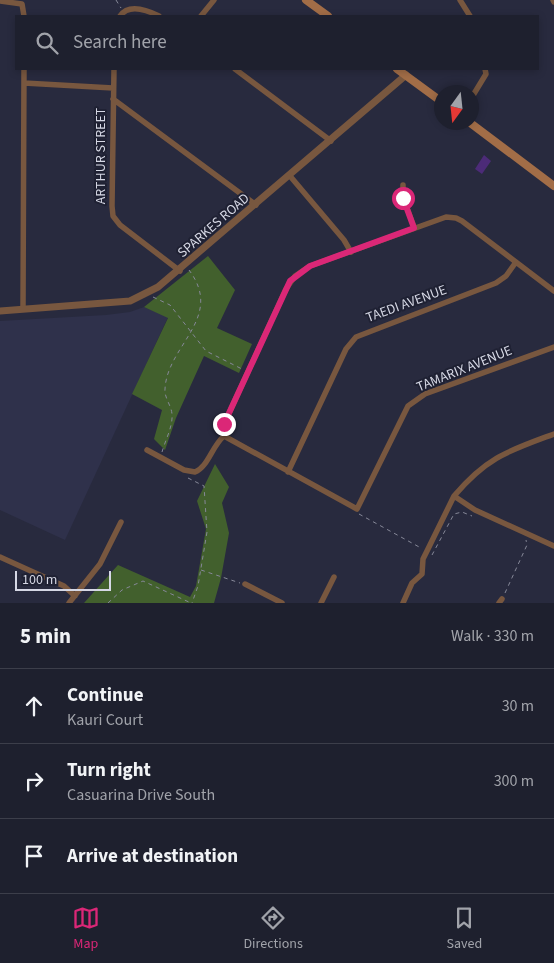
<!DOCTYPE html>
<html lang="en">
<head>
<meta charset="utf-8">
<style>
  body { margin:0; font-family:"Source Sans 3",sans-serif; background:#2b2d3a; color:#f1f3f6 }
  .compass { position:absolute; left:434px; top:85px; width:45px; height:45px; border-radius:50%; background:#1e202e; box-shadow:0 2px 8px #0003; rotate:195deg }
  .scale { position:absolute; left:15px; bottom:12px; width:96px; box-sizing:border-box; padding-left:5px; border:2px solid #d6d8e5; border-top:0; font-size:14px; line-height:18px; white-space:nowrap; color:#d6d8e5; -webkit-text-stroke:4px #1f2133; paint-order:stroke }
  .stop { position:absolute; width:15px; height:15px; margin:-11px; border:4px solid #db2777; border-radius:50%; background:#fff }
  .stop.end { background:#db2777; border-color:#fff; box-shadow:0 1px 5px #0008 }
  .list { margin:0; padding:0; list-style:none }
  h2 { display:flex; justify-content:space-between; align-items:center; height:65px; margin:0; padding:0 20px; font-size:21px }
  h2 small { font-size:16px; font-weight:400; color:#a1a3aa }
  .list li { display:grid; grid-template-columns:32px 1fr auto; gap:15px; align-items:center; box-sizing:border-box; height:75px; padding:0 20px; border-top:1px solid #3c3e4a }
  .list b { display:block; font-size:19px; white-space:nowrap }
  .list p { margin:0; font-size:16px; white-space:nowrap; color:#a1a3aa }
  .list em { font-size:16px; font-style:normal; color:#a1a3aa }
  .icon { flex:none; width:28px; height:28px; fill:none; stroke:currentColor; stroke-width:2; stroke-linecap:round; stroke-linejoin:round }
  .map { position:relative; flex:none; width:554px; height:603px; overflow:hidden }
  .search { position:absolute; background:#1e202e; box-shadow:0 2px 8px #0003; left:15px; right:15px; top:15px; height:55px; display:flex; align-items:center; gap:12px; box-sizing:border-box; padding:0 18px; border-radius:0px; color:#a1a3aa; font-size:19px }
  .sheet { height:290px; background:#1e202e }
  nav { display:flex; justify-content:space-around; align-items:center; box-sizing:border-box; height:70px; border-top:1px solid #3c3e4a; background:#1e202e; font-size:14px; color:#a1a3aa }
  nav a { display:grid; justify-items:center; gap:2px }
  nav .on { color:#db2777 }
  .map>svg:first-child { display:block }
</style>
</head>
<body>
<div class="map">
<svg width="554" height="603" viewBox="0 0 554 603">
  <rect width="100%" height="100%" fill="#282a3e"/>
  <path fill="#2f314b" d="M144 307 168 317 65 540 0 510V321L106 315 130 312Z"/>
  <path fill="#42602d" d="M208 256 235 290 217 328 252 344 239 373 204 356 176 418 165 450 154 439 162 410 132 394 168 318 144 307Z
    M215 464 229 487 222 503 229 533 221 578 214 603H84L118 565 190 597 196 586 206 529 197 501Z"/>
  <path fill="#4c2b78" d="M484 155 491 161 482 174 475 169Z"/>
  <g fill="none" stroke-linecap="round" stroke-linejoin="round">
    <path stroke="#868898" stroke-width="1" stroke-dasharray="4 4" stroke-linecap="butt" d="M116 0 121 8
      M153 297 170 305 206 351 242 369
      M162 452C165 441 173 426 172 415 172 406 164 398 165 389 167 345 225 318 189 270
      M188 478 204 486 207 532 198 586 192 603
      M359 514 421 548
      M432 555 454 514 462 512 472 516
      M201 570 240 583
      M505 593 527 545 526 540
      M108 603 122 590 143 581 191 603"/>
    <path stroke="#78573f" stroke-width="5.5" d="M460 0 470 16
      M553 0 554 2
      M0 1 22 4 24 16
      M120 16C129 3 147 10 159 16
      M201 16 214 0
      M114 69 112 206 113 216 120 225 180 271
      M235 69 331 141
      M24 83 113 88
      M472 97 486 74 485 69
      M113 99 256 205
      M290 176 344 240 351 252
      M403 185V197L414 227
      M23 309 24 69
      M224 436V424L286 289 295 276 310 266 446 217 456 218 462 221 554 291
      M224 436 357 509 408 406 425 394 554 347
      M147 450 184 470 195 472C208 467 212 446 224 436
      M288 472 346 349 356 337 496 283 506 276 516 262
      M454 496C487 457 508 451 554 434
      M0 557 64 586 75 596
      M245 584 282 603
      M69 603 100 564 121 522
      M321 603 334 577
      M403 603 412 583 422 574 423 559 427 551 454 496 475 510 554 546
      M499 603 502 599"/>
    <path stroke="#78573f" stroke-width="7" d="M0 311 130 301 158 287 406 75"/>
    <path stroke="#a26d47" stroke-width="8" d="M306 0 328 16
      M397 69 442 102
      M469 122 554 186"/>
  </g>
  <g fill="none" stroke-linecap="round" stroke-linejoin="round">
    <path stroke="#db2777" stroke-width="6" d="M224 424 290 281 310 266 414 228 403 198"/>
  </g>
  <g text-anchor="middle" stroke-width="4" stroke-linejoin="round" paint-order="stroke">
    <g font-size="14" fill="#d6d8e5" stroke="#1f2133">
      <text transform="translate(100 156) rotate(-90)" y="5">ARTHUR STREET</text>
      <text transform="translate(213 225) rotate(-41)" y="5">SPARKES ROAD</text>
      <text transform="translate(406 303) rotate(-20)" y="5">TAEDI AVENUE</text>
      <text transform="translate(464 368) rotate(-22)" y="5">TAMARIX AVENUE</text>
    </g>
  </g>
</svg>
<svg class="compass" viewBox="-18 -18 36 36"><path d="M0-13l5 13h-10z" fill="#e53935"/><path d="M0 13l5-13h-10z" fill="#a1a3aa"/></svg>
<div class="scale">100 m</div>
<div class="stop" style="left:403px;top:198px"></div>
<div class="stop end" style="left:224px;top:424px"></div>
<div class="search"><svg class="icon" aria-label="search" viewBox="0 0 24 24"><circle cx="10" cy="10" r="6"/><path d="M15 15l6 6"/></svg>Search here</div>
</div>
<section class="sheet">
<h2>5 min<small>Walk · 330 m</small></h2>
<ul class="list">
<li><svg class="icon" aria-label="ahead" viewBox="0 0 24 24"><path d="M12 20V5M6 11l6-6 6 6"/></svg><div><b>Continue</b><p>Kauri Court</p></div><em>30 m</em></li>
<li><svg class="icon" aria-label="right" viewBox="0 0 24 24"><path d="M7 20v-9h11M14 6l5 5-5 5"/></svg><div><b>Turn right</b><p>Casuarina Drive South</p></div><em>300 m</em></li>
<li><svg class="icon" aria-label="arrive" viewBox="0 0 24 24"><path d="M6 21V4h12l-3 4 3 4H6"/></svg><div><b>Arrive at destination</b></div></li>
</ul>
</section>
<nav>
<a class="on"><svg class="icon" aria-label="map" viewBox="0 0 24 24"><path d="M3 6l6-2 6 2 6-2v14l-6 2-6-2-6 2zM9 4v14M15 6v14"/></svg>Map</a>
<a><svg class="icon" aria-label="directions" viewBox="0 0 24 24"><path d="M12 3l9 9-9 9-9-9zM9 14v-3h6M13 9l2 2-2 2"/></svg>Directions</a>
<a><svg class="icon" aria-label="saved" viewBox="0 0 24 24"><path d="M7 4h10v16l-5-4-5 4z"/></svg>Saved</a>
</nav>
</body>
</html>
